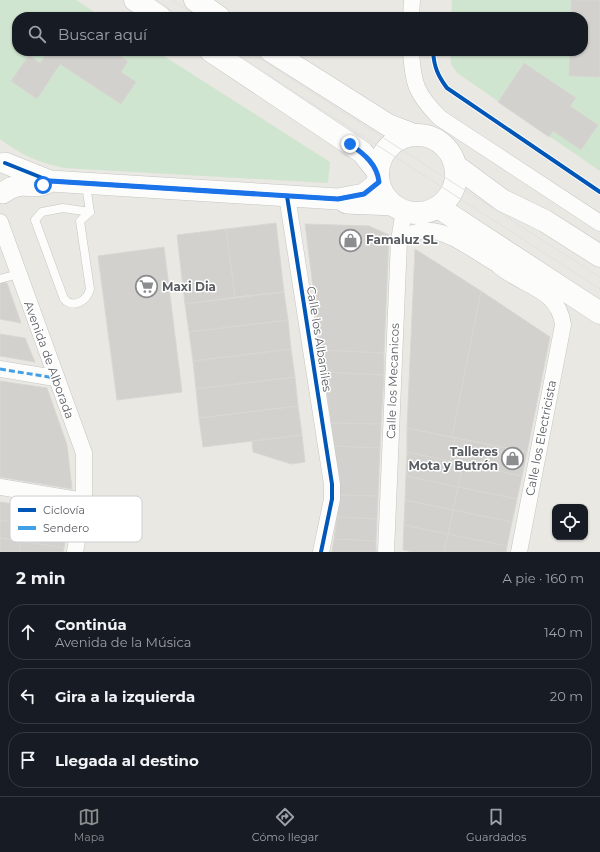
<!DOCTYPE html>
<html lang="es">
<head>
<meta charset="utf-8">
<style>
  body { margin:0; font-family:Montserrat,sans-serif; background:#20242c; color:#f1f3f6 }
  .controls { position:absolute; right:12px; bottom:12px; display:grid; overflow:hidden; border-radius:8px; box-shadow:0 1px 3px #0004 }
  .controls button { width:36px; height:36px; display:grid; place-items:center; padding:0; border:0; border-bottom:1px solid #363941; background:#171b24; color:#f1f3f6; font:20px sans-serif }
  .stop { position:absolute; width:12px; height:12px; margin:-9px; border:3px solid #1a73e8; border-radius:50%; background:#fff }
  .stop.end { background:#1a73e8; border-color:#fff; box-shadow:0 1px 4px #0008 }
  .list { margin:0; padding:0; list-style:none }
  h2 { display:flex; justify-content:space-between; align-items:center; height:52px; margin:0; padding:0 16px; font-size:17px }
  h2 small { font-size:13px; font-weight:400; color:#9ea1a6 }
  .list li { display:grid; grid-template-columns:26px 1fr auto; gap:12px; align-items:center; box-sizing:border-box; height:56px; margin:0 8px 8px; padding:0 8px; border:1px solid #363941; border-radius:16px }
  .list b { display:block; font-size:15px; white-space:nowrap }
  .list p { margin:0; font-size:13px; white-space:nowrap; color:#9ea1a6 }
  .list em { font-size:13px; font-style:normal; color:#9ea1a6 }
  .icon { flex:none; width:22px; height:22px; fill:none; stroke:currentColor; stroke-width:2; stroke-linecap:round; stroke-linejoin:round }
  .map { position:relative; flex:none; width:600px; height:552px; overflow:hidden }
  .search { position:absolute; background:#171b24; box-shadow:0 1px 3px #0004; left:12px; right:12px; top:12px; height:44px; display:flex; align-items:center; gap:10px; box-sizing:border-box; padding:0 14px; border-radius:16px; color:#9ea1a6; font-size:15px }
  .sheet { height:244px; background:#171b24 }
  nav { display:flex; justify-content:space-around; align-items:center; box-sizing:border-box; height:56px; border-top:1px solid #363941; background:#171b24; font-size:11px; color:#9ea1a6 }
  nav a { display:grid; justify-items:center; gap:2px }
  nav .on { color:#8b8d8e }
  .map>svg:first-child { display:block }
</style>
</head>
<body>
<div class="map">
<svg width="600" height="552" viewBox="0 0 600 552">
  <rect width="100%" height="100%" fill="#e9e8e3"/>
  <path fill="#d0e5d0" d="M0 0H76L102 17H17V51H156L330 162 328 183 64 168C38 162 21 155 0 139Z
    M452 0H600V171L457 73 451 64 450 51H583V17H451Z"/>
  <path fill="#d2d1ce" stroke="#d8d7d2" d="M571 0H600V77L569 76 570 51H583V17H571Z
    M48 51H112L128 61 121 72 136 82 121 104 60 64 37 99 11 81 29 55 40 63Z
    M524 63 576 98 570 106 598 125 581 150 553 131 549 137 498 102Z
    M276 223 284 292 235 297 226 229Z
    M305 224 369 226 389 235 384 353 321 350Z
    M226 229 235 297 185 304 177 235Z
    M164 247 182 392 117 400 98 256Z
    M415 249 481 291 452 437 407 428Z
    M0 282 7 283 21 323 0 319Z
    M481 291 550 337 527 452 452 437Z
    M284 292 288 320 189 332 185 304Z
    M288 320 291 349 193 361 189 332Z
    M0 334 25 338 35 362 0 356Z
    M291 349 295 377 196 389 193 361Z
    M321 350 384 353V375L324 372Z
    M324 372 384 375 381 424 331 423Z
    M295 377 298 406 199 418 196 389Z
    M0 381 47 388 67 445 72 489 0 477Z
    M298 406 302 435 203 447 199 418Z
    M331 423 381 424 380 448 334 446Z
    M407 428 455 438 450 461 407 452Z
    M302 435 305 462 291 464 253 452 252 441Z
    M455 438 527 452 522 476 450 461Z
    M334 446 380 448 378 496 340 495Z
    M407 452 463 464 458 487 406 476Z
    M463 464 522 476 517 499 458 487Z
    M406 476 458 487 453 510 405 500Z
    M458 487 517 499 512 522 453 510Z
    M340 495 378 496 377 519 337 517Z
    M405 500 453 510 448 534 404 525Z
    M0 502 27 506 24 524 0 520Z
    M453 510 512 522 507 546 448 534Z
    M337 517 377 519 376 541 334 539Z
    M0 520 24 524 21 541 0 538Z
    M24 524 67 531 64 548 21 541Z
    M404 525 448 534 444 552H413L403 550Z
    M448 534 507 546 506 552H444Z
    M0 538 21 541 19 552H0Z
    M334 539 376 541V552H332Z
    M21 541 64 548 63 552H19Z"/>
  <g fill="none" stroke-linecap="round" stroke-linejoin="round">
    <defs>
      <path id="service" d="M86 185 90 212
        M63 208 90 212 80 221 90 289C87 301 73 309 64 299L35 220 42 212Z
        M0 279 19 274"/>
      <path id="minor" d="M411 17 412 0
        M411 51C413 84 416 94 440 118L600 223
        M287 196 332 484V499L321 552
        M0 222 84 453V501L75 552
        M484 237C488 245 491 259 498 265 521 286 559 288 563 325L519 552
        M399 241C434 214 466 247 497 264
        M0 369 55 378
        M0 487 84 501
        M386 552 399 241 402 222 406 212"/>
      <path id="tertiary" d="M5 163 50 181 338 199 364 194 379 182
        M3 193C21 178 32 191 47 183
        M346 203 394 205"/>
      <path id="secondary" d="M135 0 160 17
        M195 0 219 17
        M211 51 362 152 378 172
        M271 51 388 125 414 135
        M378 174a39 39 0 1 1 78 0a39 39 0 1 1-78 0Z
        M456 166 502 200 545 221 600 256
        M438 207 600 313"/>
    </defs>
    <use href="#service" stroke="#c5c5c4" stroke-width="9"/>
    <use href="#minor" stroke="#c5c5c4" stroke-width="17"/>
    <use href="#tertiary" stroke="#c5c5c4" stroke-width="22"/>
    <use href="#secondary" stroke="#c6c6c5" stroke-width="23"/>
    <use href="#service" stroke="#fcfcfb" stroke-width="8"/>
    <use href="#minor" stroke="#fcfcfb" stroke-width="16"/>
    <use href="#tertiary" stroke="#fcfcfb" stroke-width="21"/>
    <use href="#secondary" stroke="#fcfcfb" stroke-width="22"/>
    <path stroke="#e2e2e1" stroke-width="1" d="M156 0 181 17
      M172 0 197 17
      M231 51 600 289
      M248 51 600 277"/>
    <path stroke="#42a1e6" stroke-width="3" stroke-dasharray="6 3" stroke-linecap="butt" d="M0 369 55 378"/>
    <defs>
      <path id="cycleway" d="M433 51C434 67 438 76 447 88L600 192
        M5 163 50 181 338 199 364 194 379 182
        M287 196 332 484V499L321 552"/>
    </defs>
    <use href="#cycleway" stroke="#fff" stroke-width="6"/>
    <use href="#cycleway" stroke="#0057b8" stroke-width="4"/>
  </g>
  <g fill="none" stroke-linecap="round" stroke-linejoin="round">
    <path stroke="#1a73e8" stroke-width="5" d="M43 185 50 181 338 199 364 194 379 182C377 164 364 154 350 144"/>
  </g>
  <defs>
    <symbol id="shop-ring" viewBox="-11 -11 22 22"><circle r="9.5" fill="#fff" stroke="#8b8d8e" stroke-width="1.5"/><path d="M-5-2.5h2.3a2.7 3.5 0 0 1 5.4 0H5L5.5 6h-11ZM-1.5-2.5h3a1.5 2.3 0 0 0-3 0Z" fill="#8b8d8e"/></symbol>
    <symbol id="supermarket-ring" viewBox="-11 -11 22 22"><circle r="9.5" fill="#fff" stroke="#8b8d8e" stroke-width="1.5"/><path d="M-6-5.5h2.5l.6 2H6L4.5 2H-2.5L-4.4-4H-6ZM-1.5 3.2a1.3 1.3 0 1 0 .1 0ZM3 3.2a1.3 1.3 0 1 0 .1 0Z" fill="#8b8d8e"/></symbol>
  </defs>
  <g fill-rule="evenodd">
    <use href="#shop-ring" x="338" y="228" width="25" height="25"/>
    <use href="#supermarket-ring" x="134" y="274" width="25" height="25"/>
    <use href="#shop-ring" x="500" y="446" width="25" height="25"/>
  </g>
  <g text-anchor="middle" stroke-width="3" stroke-linejoin="round" paint-order="stroke">
    <g font-size="12" font-weight="bold" fill="#595c61" stroke="#fff" text-anchor="start">
      <text x="366" y="244">Famaluz SL</text>
      <text x="162" y="291">Maxi Dia</text>
      <text x="498" y="456" text-anchor="end">Talleres<tspan x="498" dy="14">Mota y Butrón</tspan></text>
    </g>
    <g font-size="12" fill="#595c61" stroke="#fff">
      <text transform="translate(319 339) rotate(81)" y="4">Calle los Albaniles</text>
      <text transform="translate(49 360) rotate(70)" y="4">Avenida de Alborada</text>
      <text transform="translate(393 381) rotate(-88)" y="4">Calle los Mecanicos</text>
      <text transform="translate(541 438) rotate(-79)" y="4">Calle los Electricista</text>
    </g>
  </g>
  <rect x="10" y="496" width="132" height="46" rx="6" fill="#fff" stroke="#cdced0" stroke-width="1"/>
  <rect x="18" y="508" width="18" height="4" fill="#0057b8"/>
  <rect x="18" y="526" width="18" height="4" fill="#42a1e6"/>
  <g font-size="11" fill="#595c61">
    <text x="43" y="514">Ciclovía</text>
    <text x="43" y="532">Sendero</text>
  </g>
</svg>
<div class="controls">
<button><svg class="icon" aria-label="locate" viewBox="0 0 24 24"><circle cx="12" cy="12" r="6"/><path d="M12 2v4M12 18v4M2 12h4M18 12h4"/></svg></button>
</div>
<div class="stop" style="left:43px;top:185px"></div>
<div class="stop end" style="left:350px;top:144px"></div>
<div class="search"><svg class="icon" aria-label="search" viewBox="0 0 24 24"><circle cx="10" cy="10" r="6"/><path d="M15 15l6 6"/></svg>Buscar aquí</div>
</div>
<section class="sheet">
<h2>2 min<small>A pie · 160 m</small></h2>
<ul class="list">
<li><svg class="icon" aria-label="ahead" viewBox="0 0 24 24"><path d="M12 20V5M6 11l6-6 6 6"/></svg><div><b>Continúa</b><p>Avenida de la Música</p></div><em>140 m</em></li>
<li><svg class="icon" aria-label="left" viewBox="0 0 24 24"><path d="M17 20v-9H6M10 6l-5 5 5 5"/></svg><div><b>Gira a la izquierda</b></div><em>20 m</em></li>
<li><svg class="icon" aria-label="arrive" viewBox="0 0 24 24"><path d="M6 21V4h12l-3 4 3 4H6"/></svg><div><b>Llegada al destino</b></div></li>
</ul>
</section>
<nav>
<a class="on"><svg class="icon" aria-label="map" viewBox="0 0 24 24"><path d="M3 6l6-2 6 2 6-2v14l-6 2-6-2-6 2zM9 4v14M15 6v14"/></svg>Mapa</a>
<a><svg class="icon" aria-label="directions" viewBox="0 0 24 24"><path d="M12 3l9 9-9 9-9-9zM9 14v-3h6M13 9l2 2-2 2"/></svg>Cómo llegar</a>
<a><svg class="icon" aria-label="saved" viewBox="0 0 24 24"><path d="M7 4h10v16l-5-4-5 4z"/></svg>Guardados</a>
</nav>
</body>
</html>
